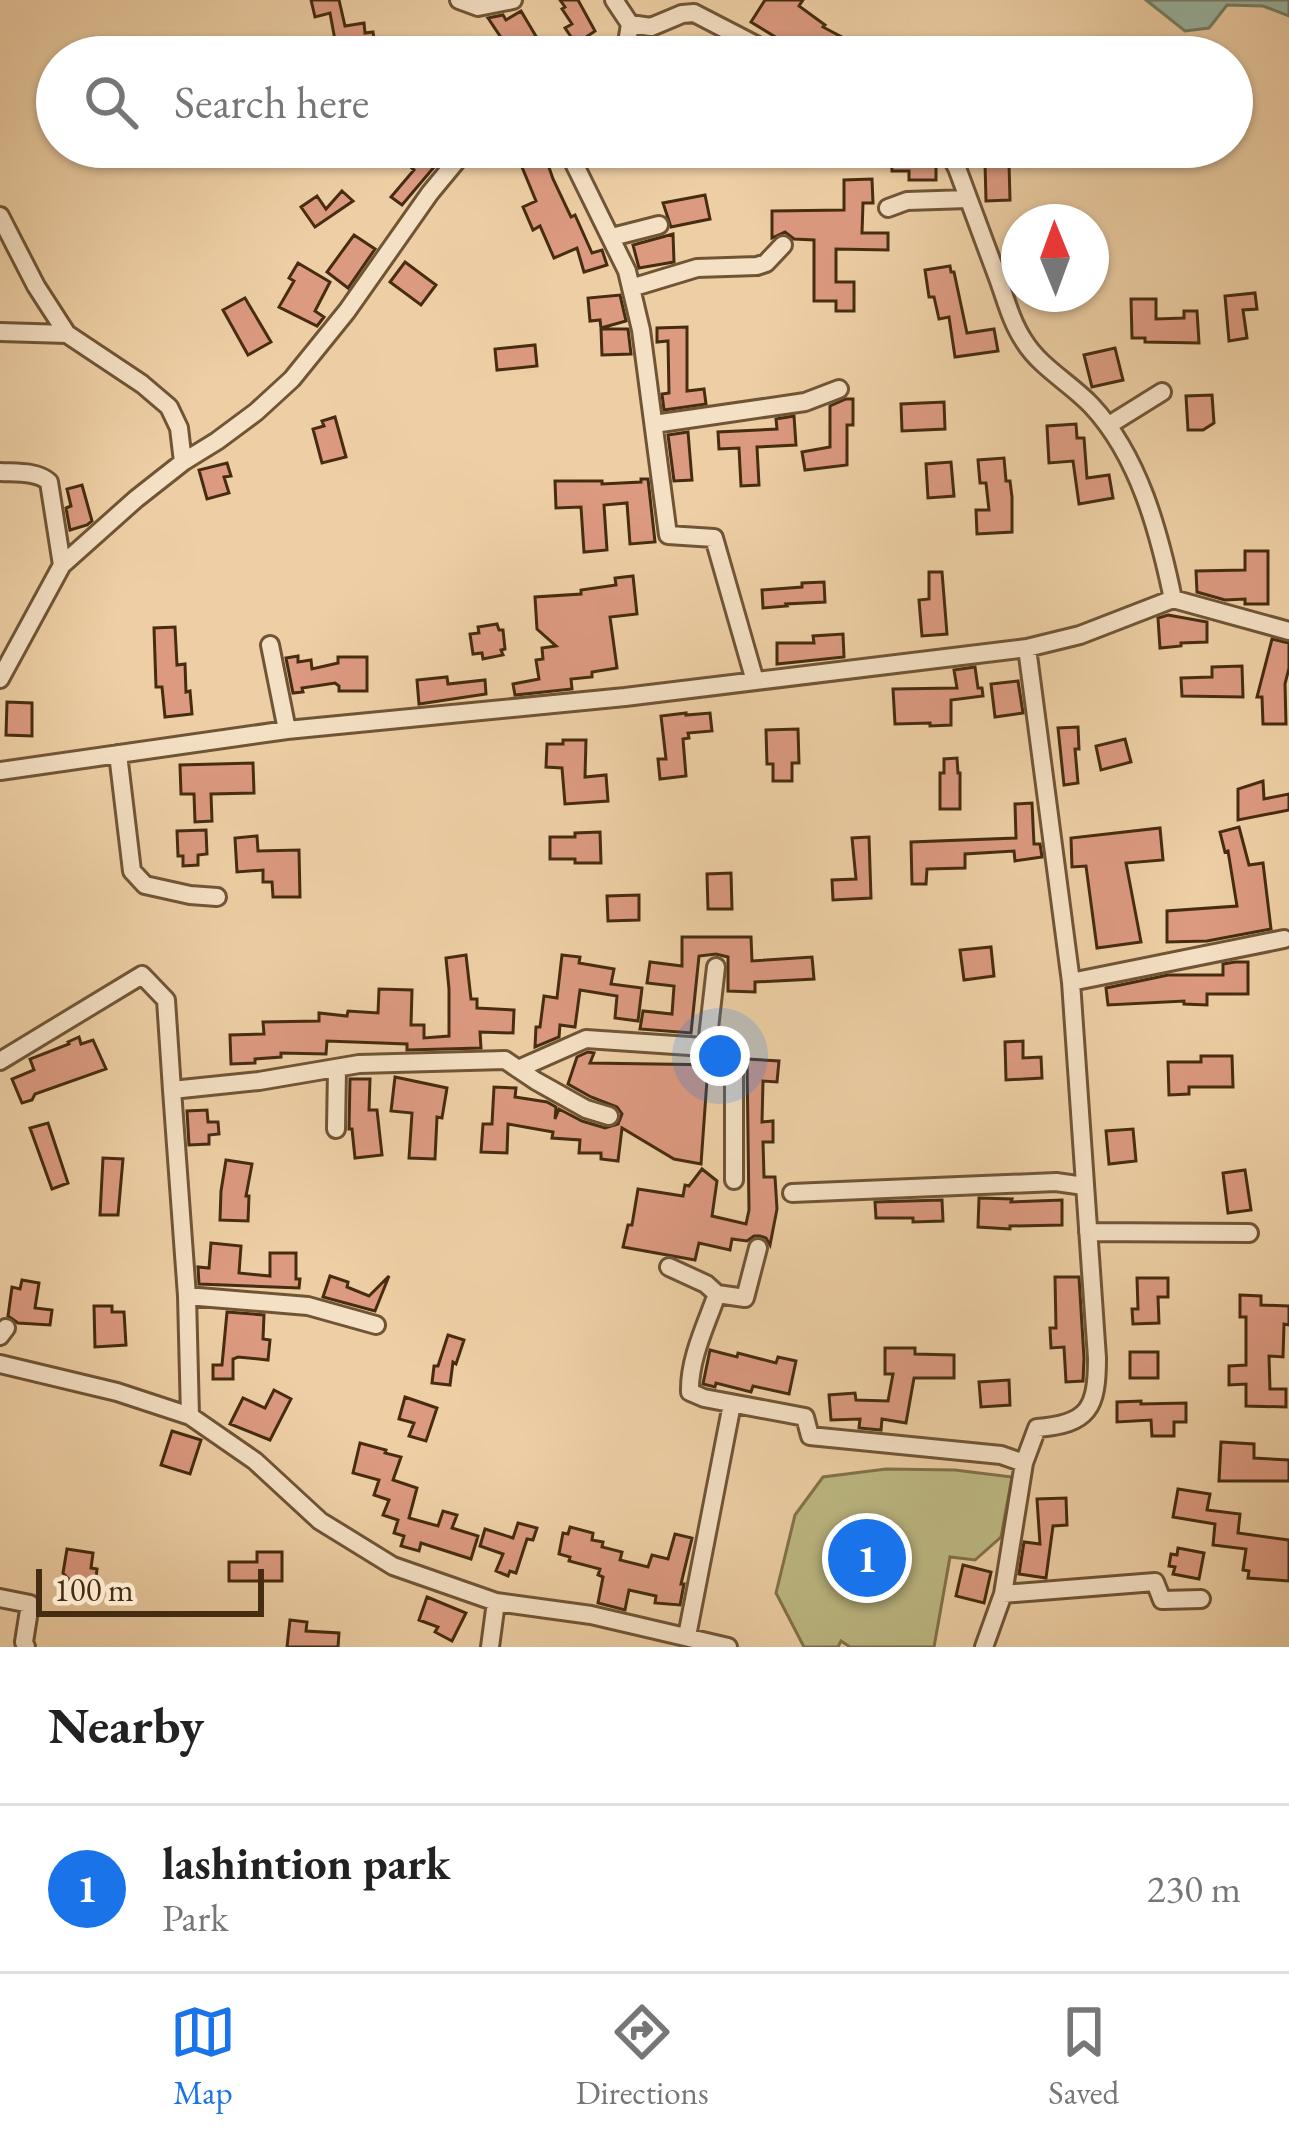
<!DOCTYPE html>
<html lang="en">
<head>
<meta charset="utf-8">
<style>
  body { margin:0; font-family:"EB Garamond",serif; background:#f2f2f2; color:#222 }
  .compass { position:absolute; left:1001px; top:204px; width:108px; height:108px; border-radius:50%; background:#fff; box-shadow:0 3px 9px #0004; rotate:359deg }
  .scale { position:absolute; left:36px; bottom:30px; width:228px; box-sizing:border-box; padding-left:12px; border:6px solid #462c10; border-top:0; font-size:33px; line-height:42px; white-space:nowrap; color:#462c10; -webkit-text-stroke:9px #f4e0c4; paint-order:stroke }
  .you { position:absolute; left:720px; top:1056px; width:42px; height:42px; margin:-30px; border:9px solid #fff; border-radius:50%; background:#1a73e8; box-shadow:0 0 0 18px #1a73e833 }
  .badge { display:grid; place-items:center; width:78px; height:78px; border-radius:50%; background:#1a73e8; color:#fff; font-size:39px; font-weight:700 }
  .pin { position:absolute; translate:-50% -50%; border:6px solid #fff; box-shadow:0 3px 12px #0006 }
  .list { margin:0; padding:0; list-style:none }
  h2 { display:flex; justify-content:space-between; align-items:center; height:156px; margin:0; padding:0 48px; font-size:51px }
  h2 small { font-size:39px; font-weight:400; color:#767676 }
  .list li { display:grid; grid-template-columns:78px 1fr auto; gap:36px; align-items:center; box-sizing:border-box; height:168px; padding:0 48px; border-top:3px solid #e0e0e0 }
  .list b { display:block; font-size:45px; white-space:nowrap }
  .list p { margin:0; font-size:39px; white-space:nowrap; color:#767676 }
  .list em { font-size:39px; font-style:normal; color:#767676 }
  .icon { flex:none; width:66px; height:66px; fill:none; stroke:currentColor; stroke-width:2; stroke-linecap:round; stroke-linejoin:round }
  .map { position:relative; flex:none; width:1289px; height:1647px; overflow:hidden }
  .search { position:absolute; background:#fff; box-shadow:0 3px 9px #0004; left:36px; right:36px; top:36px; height:132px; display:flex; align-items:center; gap:30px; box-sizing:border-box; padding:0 42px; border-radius:66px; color:#767676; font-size:45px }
  .sheet { height:324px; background:#fff }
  nav { display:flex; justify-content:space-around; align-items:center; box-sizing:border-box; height:168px; border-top:3px solid #e0e0e0; background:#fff; font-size:33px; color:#767676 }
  nav a { display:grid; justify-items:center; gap:6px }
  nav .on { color:#1a73e8 }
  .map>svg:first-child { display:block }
</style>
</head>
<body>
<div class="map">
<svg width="1289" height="1647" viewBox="0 0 1289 1647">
  <rect width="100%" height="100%" fill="#eecfa5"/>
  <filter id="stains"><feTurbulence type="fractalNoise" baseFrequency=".00167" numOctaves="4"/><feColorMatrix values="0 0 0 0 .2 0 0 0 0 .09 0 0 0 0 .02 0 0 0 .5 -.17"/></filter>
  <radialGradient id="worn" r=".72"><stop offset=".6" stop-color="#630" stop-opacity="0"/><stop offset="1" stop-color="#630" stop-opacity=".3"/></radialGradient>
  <path fill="#bdb983" stroke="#82724a" stroke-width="3" d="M886 1469 955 1470 1012 1477 1001 1537 975 1560 950 1557 934 1647H850L841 1641 838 1647H804L776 1593 795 1515 823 1477Z"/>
  <path fill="#9ab6a4" stroke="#787f69" stroke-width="3" d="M1146 0H1289V16L1263 6 1227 5 1209 28 1185 31Z"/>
  <path fill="#dc9a81" stroke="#462c10" stroke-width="3" d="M311 0H339L345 26 364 23 365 33 373 32 375 45 337 51 330 13 315 17Z
    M560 0H578L595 31 576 44 565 28 572 24 562 9 565 7Z
    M765 0H803L799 6 825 25 823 27 853 43 846 57H808L751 22Z
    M521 11 540 43 514 57 488 18 503 15 506 20Z
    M418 147H451L402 205 391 197 414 170 405 162Z
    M536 147H542L553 179 571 217 575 215 592 253 602 250 607 265 584 272 577 248 554 258 540 226 533 230 523 207 536 201 517 155Z
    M891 149H906V155H930L936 160V180H909V171H892Z
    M985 163H1009L1010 200 986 201Z
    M872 179 873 203H863L862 233H888V250L836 249V282H854V311H836V301H814V240L794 239 785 232 772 238V211L844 210V180Z
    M342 191 353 201 315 227 301 207 317 196 326 209Z
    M705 195 710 219 671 227 663 203Z
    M673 234 674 262 639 268 633 245Z
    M354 235 375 249 348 288 327 272Z
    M405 262 436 285 421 305 390 282Z
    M298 263 330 282 315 311 324 317 317 326 279 307 294 281 289 278Z
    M950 266 951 272H954L967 333 994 329 998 351 955 357 949 317 939 319 934 297H929L925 270Z
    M1255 293 1257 309 1243 310 1247 338 1229 341 1225 296Z
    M620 295 626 321 601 328 600 320 590 321 588 298Z
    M245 298 271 342 248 355 223 310Z
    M1131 299H1156V319L1184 318V311H1197L1199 343 1145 342V338H1132Z
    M687 327V391L704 389 706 404 664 410 662 394 669 393 668 341 657 342V328Z
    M601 329H628L631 354 602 355Z
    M535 345 537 366 497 370 495 349Z
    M1115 348 1123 380 1092 387 1084 355Z
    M1212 395 1214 423 1203 430H1188L1186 396Z
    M846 399H853V425H847V465L805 470 802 452 830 447V406Z
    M944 402 945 429 902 431 901 404Z
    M794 416 796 445 757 447 759 485 741 486 739 448 719 449 718 432 777 429 776 419Z
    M335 417 346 457 322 463 313 429 324 426 322 421Z
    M1076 424 1077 438H1084L1087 478 1109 475 1113 498 1079 504 1073 461 1049 463 1047 426Z
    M688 432 692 480 674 481 668 435Z
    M1004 458 1006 481H1010L1012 497V532L977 534 976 510H989L986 483H980L978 460Z
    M951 462 954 496 928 498 926 464Z
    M227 463 231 476 224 477 229 493 207 499 199 470Z
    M641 479H648L655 542 630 544 627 503 604 505 607 550 584 552 581 507 556 508 555 481H602V484L641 482Z
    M82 485 92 521 87 525 70 530 66 508 71 506 67 489Z
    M1245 551H1268V604H1245V599L1225 600 1197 592 1196 571 1245 570Z
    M929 572H942L947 634 922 636 919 600 929 599Z
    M633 576 637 614 610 617 617 668 592 672V677L571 679 572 689 515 695 513 684 539 679 536 660 543 659 542 648 556 646 537 629 535 597 581 594V590L616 585 615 578Z
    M824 582 825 602 786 604 787 606 763 608 762 590 802 587V583Z
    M1168 615 1207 622V642L1181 643V646L1160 648 1158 618Z
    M497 624 499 630H503L505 649 501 650 503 655 483 659 482 653 473 654 470 634 479 633 478 627Z
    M175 627 177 665 185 664 186 692 190 691 192 714 165 717 162 687H156L154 628Z
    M843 634 844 657 777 664V643H814L813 636Z
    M1272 639 1289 643V668L1285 684 1286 724H1263L1262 697H1257Z
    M298 656V662L311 660 312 669 338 663V657H367V691H339V686L335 683 302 688 303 692 293 693 286 658Z
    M1242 666 1243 697 1182 696 1181 678 1212 677V667Z
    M975 667 978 688H982L983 696 951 700V725L930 726V723L895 724 893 689 957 688 954 670Z
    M447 677 448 684 485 680 486 694 419 704 417 680Z
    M1018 681 1023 713 995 717 991 684Z
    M7 702 32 703V736L6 735Z
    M686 713V715L710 713 712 731 688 733 689 738 683 739 686 776 660 779 658 759H666L661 716Z
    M1078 727 1079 749H1075L1078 783 1064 785 1058 728Z
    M798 729 799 763H792V781H773V764H767L766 730Z
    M1125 739 1131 762 1101 770 1096 746Z
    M563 740H586L585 777 606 775 608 801 565 804 562 768 546 767 547 744H563Z
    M957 758 958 773H960V809H940V773H944V759Z
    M253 763 254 793 211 794 212 821 195 822 194 794H181L180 765Z
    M1263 781 1264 799 1289 794V810L1238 820V789Z
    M1032 803 1034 844H1040L1042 857 1015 861 1014 851 965 854V868L927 869 926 884H912L911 842 1016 838 1015 804Z
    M1239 827 1249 865 1263 863 1271 929 1207 941 1167 942V911L1237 906 1228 851 1225 852 1220 832Z
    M1160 828 1163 860 1126 863 1141 942 1097 948 1086 866 1072 867 1071 838Z
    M206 830 207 854 198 855V865L183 866V856H178L177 831Z
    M600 832 601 863H575V859H550V837H575V833Z
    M257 836 258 851 299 850 300 897H273L272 882H263V870L237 872 235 838Z
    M869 837 871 898 833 900 832 880 856 879 852 838Z
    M731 873 732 909H708L707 874Z
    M639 895V920L608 921 607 896Z
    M682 937H751L752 961 812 957 814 979 755 982V992L728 991V957L716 954 699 956 691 1033 640 1029 643 1011 672 1014 674 986 647 983 650 962 682 966Z
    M991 947 994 976 964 980 960 950Z
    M466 955 471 999H477V1008L514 1010 513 1033 480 1032 481 1048 407 1050V1044L327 1041 326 1054 281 1053V1057L255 1059V1063L231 1064 230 1035 264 1034 263 1022 319 1021V1013L347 1016 348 1011 378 1013 379 989 412 990 411 1025H424V1038L449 1036V989L446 958Z
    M562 955 580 957 579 963 614 969 611 984 642 988 638 1021 615 1018 617 996 580 990 575 1027 560 1025 559 1037 535 1047 536 1027H540L544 996 557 998Z
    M1235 962H1248V994H1207V1005L1184 1004V1001L1108 1005 1106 988 1168 975H1223V964Z
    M79 1037 81 1044 93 1040 106 1069 35 1094 32 1100 22 1103 12 1079 34 1070 30 1059 69 1044 68 1042Z
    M1023 1041V1058L1041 1057 1042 1078 1006 1080 1005 1042Z
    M588 1052 594 1053 590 1063 721 1065V1080H707L701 1164 674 1159 622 1128 618 1161 601 1159V1153H579L580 1140 552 1138 553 1132 508 1124 507 1153 481 1152 483 1124H492L494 1087 516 1088 515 1097 547 1102 556 1107 555 1119 559 1109 582 1121 605 1128 618 1124 622 1114 617 1107 591 1097 568 1084 577 1057Z
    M1201 1056H1232L1233 1087H1189V1094L1169 1095 1168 1062H1201Z
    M747 1059 779 1061 777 1082 763 1081 762 1122 773 1121V1142H763L764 1177H775L777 1209 770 1245 766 1238 760 1236H754L747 1241 732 1239 730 1250 699 1243 695 1260 623 1247 628 1225H632L638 1189 683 1196 685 1185 689 1186 702 1169 717 1181 712 1216 746 1224 749 1210Z
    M395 1077 447 1088 442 1118 437 1117 435 1159 409 1158 412 1113 391 1111Z
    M350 1079H370L369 1110H377L382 1155 355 1158 352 1129H349Z
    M207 1110 208 1122H218L219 1134 209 1135V1144L189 1145 187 1111Z
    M48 1123 68 1183 52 1189 30 1128Z
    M1133 1129 1136 1161 1109 1164 1106 1131Z
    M103 1158 123 1159 118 1215H100Z
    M226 1160 252 1164 246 1196H249L248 1221 220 1220 221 1191Z
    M1245 1170 1251 1210 1228 1213 1223 1173Z
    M979 1198 1012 1199 1011 1202 1062 1200V1225L1010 1226V1229L978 1227Z
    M942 1200 943 1221 913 1222V1218H876L875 1202Z
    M211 1243 241 1246 239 1273 270 1276V1253H296V1279H300L299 1288 199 1284 198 1267 209 1268Z
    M330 1276 348 1282 347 1287 369 1296 389 1276 375 1311 323 1297Z
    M1055 1277H1079L1084 1358 1083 1381 1066 1382 1064 1347 1051 1348 1050 1328H1056Z
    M1137 1278H1168V1297H1158L1159 1323 1133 1324 1132 1309H1138Z
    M22 1280 39 1283 35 1308 52 1310 50 1325 18 1323 8 1316 12 1287 20 1289Z
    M1240 1295 1261 1296V1305L1289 1306V1325L1284 1324 1283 1357 1269 1356 1270 1389H1286V1407L1246 1406V1384L1229 1385V1366L1246 1365V1317H1240Z
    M94 1306H112V1312H124L126 1345 95 1347Z
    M227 1312 264 1315 263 1339 270 1340 268 1360 238 1357 233 1359V1379H213V1365H222Z
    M448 1335 464 1340 456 1364 453 1362 450 1385 432 1383 434 1366H438Z
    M885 1348H915V1354L954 1355V1378H914L906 1423 882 1419 881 1430 859 1428 860 1419 831 1420 829 1395 855 1393 856 1400 888 1401 893 1374H885Z
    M710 1350 737 1357 738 1353 776 1363 778 1357 796 1361 789 1394 753 1386 751 1392 716 1383 715 1387 703 1384Z
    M1130 1352H1158V1378H1130Z
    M1009 1380 1010 1405 981 1407 979 1382Z
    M274 1390 291 1399 270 1440 230 1424 243 1398 265 1408Z
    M405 1397 437 1408 426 1441 409 1436 414 1423 399 1419Z
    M1141 1401V1404L1186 1403V1422H1174V1436H1152L1151 1420 1117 1422V1402Z
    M172 1431 201 1440 190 1474 161 1465Z
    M1221 1442 1254 1444V1458L1289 1460V1481H1219Z
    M360 1443 386 1450 385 1453 401 1457 393 1480 417 1488 409 1518 438 1526 443 1511 457 1515 452 1528 478 1536 471 1559 421 1543 419 1551 401 1546 404 1536 394 1533 398 1520 383 1515 389 1500 374 1495 379 1480 353 1473Z
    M1178 1489 1210 1494 1207 1510 1240 1514 1238 1533 1289 1540V1581L1248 1578 1249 1571 1243 1570 1246 1549 1213 1545 1215 1524 1173 1517Z
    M1066 1498 1067 1525 1053 1526 1046 1578 1019 1574 1024 1542 1040 1544 1037 1499Z
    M518 1523 537 1528 533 1540 527 1539 516 1573 510 1571 508 1576 496 1571 503 1554 480 1546 485 1529 513 1538Z
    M570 1527 593 1533 592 1540 603 1542 602 1547 622 1552 620 1560 648 1567 652 1555 668 1559 675 1534 692 1538 681 1584H684L680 1605 655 1603 656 1596 629 1590 625 1610 598 1603 603 1577 598 1575 600 1569 569 1561 570 1557 559 1554 563 1533 568 1534Z
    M1178 1548 1204 1553 1199 1579 1173 1574 1175 1567 1169 1566 1171 1554 1177 1555Z
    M67 1549 93 1553 91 1568 97 1569 95 1586 73 1584 63 1573Z
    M257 1552H282V1581H229V1562H257Z
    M963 1565 991 1572 984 1603 956 1596Z
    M427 1597 466 1613 452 1641 435 1632 438 1627 419 1620Z
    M290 1620 307 1622 306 1631 339 1633 338 1647H287Z"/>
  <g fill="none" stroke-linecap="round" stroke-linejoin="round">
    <defs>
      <path id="minor" d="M459 0 478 7 513 0
        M614 0 630 24 651 27 682 14 694 13 779 57
        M611 57 627 43 630 24
        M566 147 627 271 641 330 668 535 714 538 755 681
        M940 147 950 155 957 168C971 206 985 244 999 281 1006 301 1012 323 1024 341 1040 367 1070 383 1091 405 1139 456 1159 532 1173 599L1289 631
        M888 208 907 201 968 199
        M0 216 36 286 67 334 142 384 169 407 179 428 183 462
        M612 237 659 225
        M631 288 697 268 757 266 766 263 783 245
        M0 332 67 334
        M654 424 805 402 839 389
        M1109 425 1162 392
        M0 472C16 473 37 471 49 482L62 565
        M270 645 287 730
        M0 679 62 565 136 499 183 462 217 441 256 412 292 379 347 311 430 193 468 147
        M118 754 132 871 145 885 190 895 217 897
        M0 771 287 730 625 697 1027 648 1080 635 1173 599
        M1071 982 1284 939
        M707 1046 716 967
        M0 1061 142 975 166 1000 172 1090
        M518 1069 586 1039 734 1049V1180
        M336 1129 337 1069
        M792 1193 1056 1182 1084 1186
        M1088 1232 1249 1233
        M758 1248 745 1298 717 1294C706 1325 689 1359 690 1392L704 1398 805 1417 810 1436 1001 1455 1024 1463
        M669 1267 706 1284 717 1294
        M187 1296 308 1306 376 1325
        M0 1336 6 1328
        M0 1364 117 1392 190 1416 255 1461 320 1521 393 1566 496 1602 591 1615 728 1647
        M190 1416 187 1296 172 1090 259 1081 359 1064 505 1060 536 1081 586 1109 609 1116
        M1003 1594 1155 1582 1162 1600 1201 1599
        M0 1598 30 1604 24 1642 26 1647
        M687 1636 732 1404
        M490 1647 496 1602
        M984 1647 1003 1594 1024 1463 1037 1428C1089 1424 1097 1408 1097 1358L1071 982 1027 648"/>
    </defs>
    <use href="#minor" stroke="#705535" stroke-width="22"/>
    <use href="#minor" stroke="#f4e0c4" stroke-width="16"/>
  </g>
  <rect width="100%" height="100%" filter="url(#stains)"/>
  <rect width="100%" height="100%" fill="url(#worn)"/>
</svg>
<svg class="compass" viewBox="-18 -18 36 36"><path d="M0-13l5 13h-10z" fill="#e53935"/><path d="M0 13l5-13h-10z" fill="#767676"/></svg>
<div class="scale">100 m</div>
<div class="you"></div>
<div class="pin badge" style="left:867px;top:1558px">1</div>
<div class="search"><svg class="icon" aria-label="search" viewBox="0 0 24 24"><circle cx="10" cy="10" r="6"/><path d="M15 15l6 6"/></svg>Search here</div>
</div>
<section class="sheet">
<h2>Nearby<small></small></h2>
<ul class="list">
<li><span class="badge">1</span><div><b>lashintion park</b><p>Park</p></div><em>230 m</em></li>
</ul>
</section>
<nav>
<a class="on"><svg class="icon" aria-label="map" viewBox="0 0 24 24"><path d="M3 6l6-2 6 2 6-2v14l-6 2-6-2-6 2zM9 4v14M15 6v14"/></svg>Map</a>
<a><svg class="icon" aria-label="directions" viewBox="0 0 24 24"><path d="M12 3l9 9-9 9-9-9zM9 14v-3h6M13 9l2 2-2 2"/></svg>Directions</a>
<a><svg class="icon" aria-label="saved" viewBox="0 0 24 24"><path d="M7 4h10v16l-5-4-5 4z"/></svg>Saved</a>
</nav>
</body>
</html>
